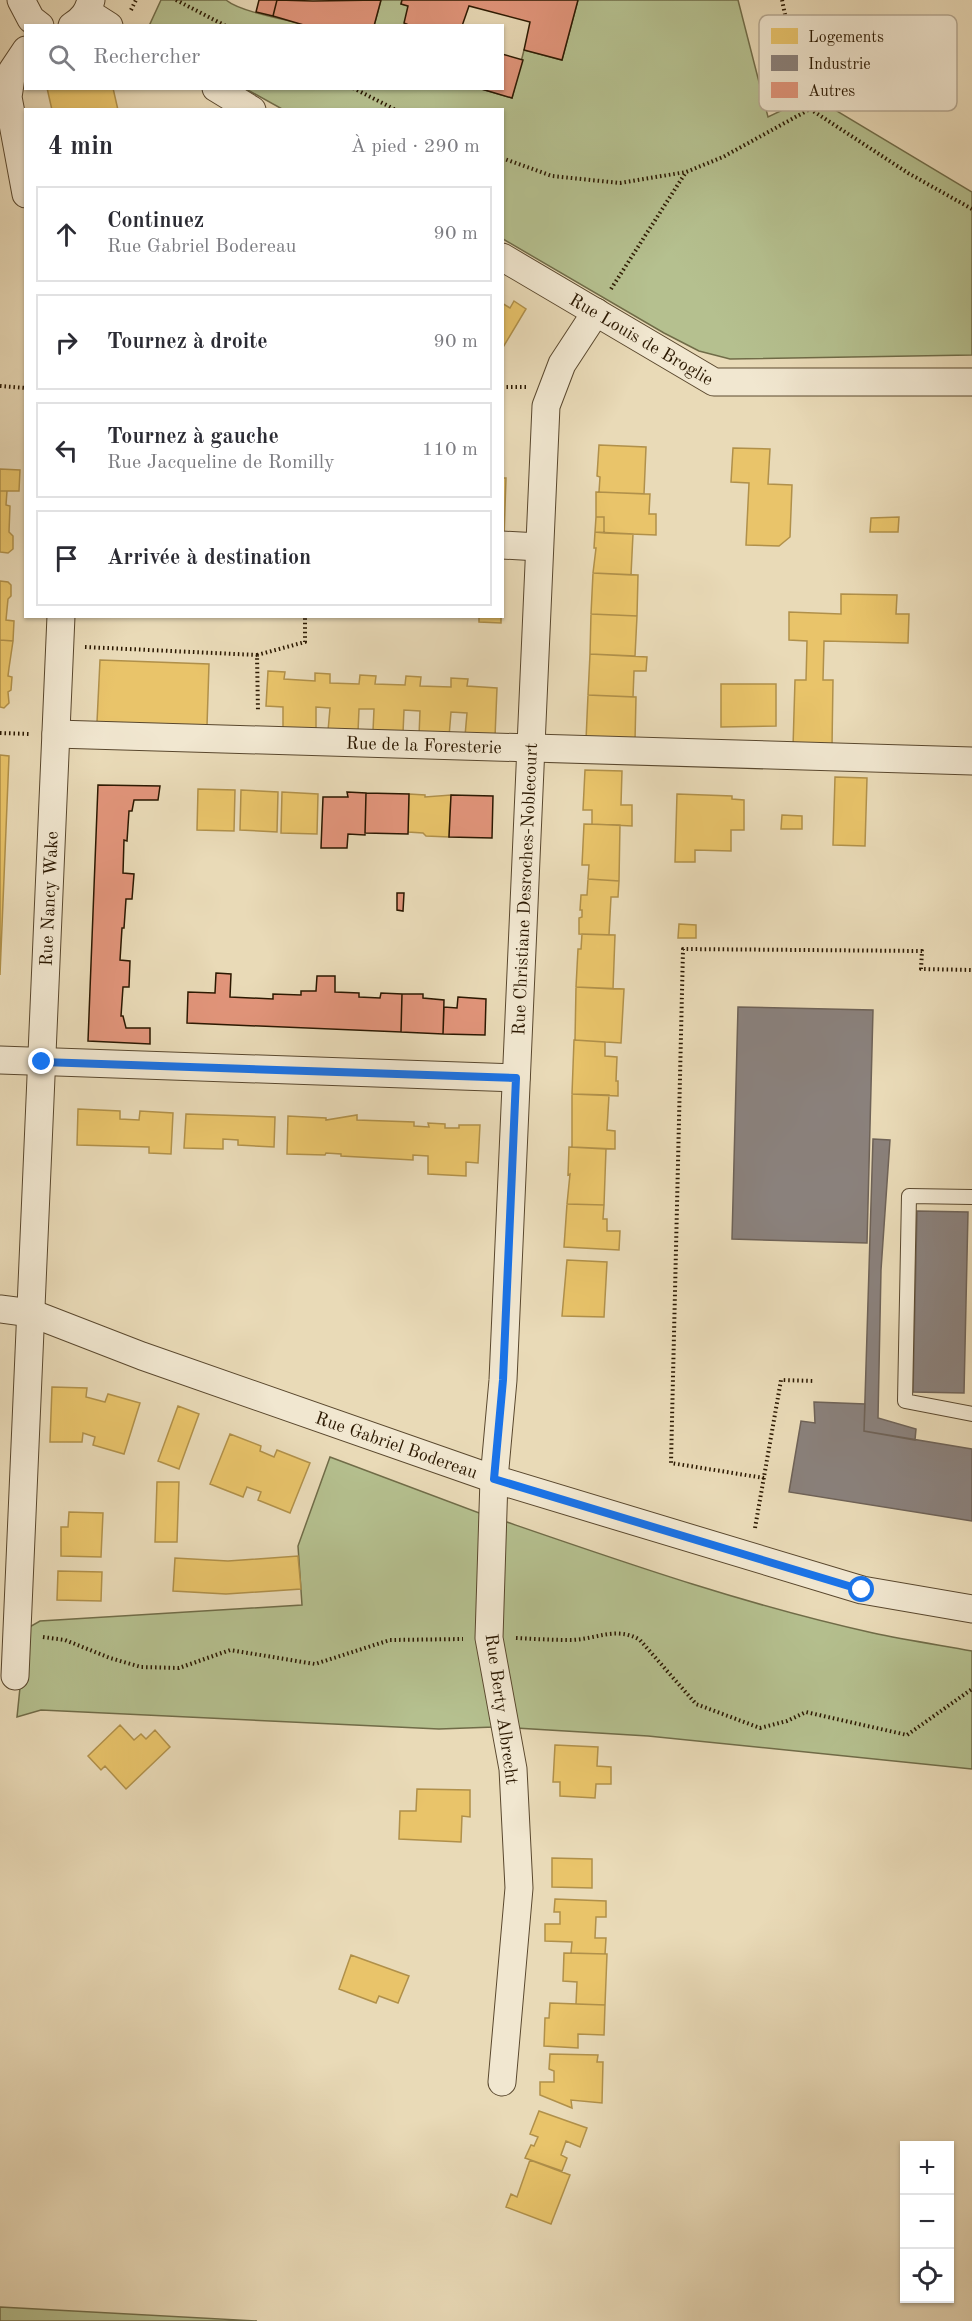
<!DOCTYPE html>
<html lang="fr">
<head>
<meta charset="utf-8">
<style>
  body { margin:0; font-family:"Old Standard TT",serif; background:#f7f7f7; color:#2b2b33 }
  .controls { position:absolute; right:18px; bottom:18px; display:grid; overflow:hidden; border-radius:0px; box-shadow:0 2px 4px #0004 }
  .controls button { width:54px; height:54px; display:grid; place-items:center; padding:0; border:0; border-bottom:2px solid #e1e1e2; background:#fff; color:#2b2b33; font:30px sans-serif }
  .stop { position:absolute; width:18px; height:18px; margin:-14px; border:4px solid #1a73e8; border-radius:50%; background:#fff }
  .stop.end { background:#1a73e8; border-color:#fff; box-shadow:0 2px 6px #0008 }
  .list { margin:0; padding:0; list-style:none }
  h2 { display:flex; justify-content:space-between; align-items:center; height:78px; margin:0; padding:0 24px; font-size:26px }
  h2 small { font-size:20px; font-weight:400; color:#7c7c81 }
  .list li { display:grid; grid-template-columns:39px 1fr auto; gap:18px; align-items:center; box-sizing:border-box; height:96px; margin:0 12px 12px; padding:0 12px; border:2px solid #e1e1e2; border-radius:0px }
  .list b { display:block; font-size:22px; white-space:nowrap }
  .list p { margin:0; font-size:20px; white-space:nowrap; color:#7c7c81 }
  .list em { font-size:20px; font-style:normal; color:#7c7c81 }
  .icon { flex:none; width:33px; height:33px; fill:none; stroke:currentColor; stroke-width:2; stroke-linecap:round; stroke-linejoin:round }
  .map { position:relative; flex:none; width:972px; height:2321px; overflow:hidden }
  .search { position:absolute; background:#fff; box-shadow:0 2px 4px #0004; left:24px; top:24px; width:480px; height:66px; display:flex; align-items:center; gap:15px; box-sizing:border-box; padding:0 21px; border-radius:0px; color:#7c7c81; font-size:22px }
  .panel { position:absolute; background:#fff; box-shadow:0 2px 4px #0004; left:24px; top:108px; width:480px; height:510px; border-radius:0px }
  .map>svg:first-child { display:block }
</style>
</head>
<body>
<div class="map">
<svg width="972" height="2321" viewBox="0 0 972 2321">
  <rect width="100%" height="100%" fill="#e9dab7"/>
  <filter id="stains"><feTurbulence type="fractalNoise" baseFrequency=".00333" numOctaves="4"/><feColorMatrix values="0 0 0 0 .2 0 0 0 0 .09 0 0 0 0 .02 0 0 0 .5 -.17"/></filter>
  <radialGradient id="worn" r=".72"><stop offset=".6" stop-color="#630" stop-opacity="0"/><stop offset="1" stop-color="#630" stop-opacity=".3"/></radialGradient>
  <path fill="#b5c08f" stroke="#706c48" stroke-width="1.5" d="M161 0H226C240 12 288 20 307 25L149 26Z
    M381 0H402L401 4 408 6 411 25 374 26Z
    M578 0H738L768 117 812 96 972 192V355L730 359 699 351 664 333 503 239 502 110 282 109 246 89 478 88 512 98 524 50 562 60Z
    M330 1457 482 1514 494 1727 439 1729 41 1710 17 1717 26 1629 40 1621 302 1605 298 1546Z
    M501 1520C623 1562 746 1605 873 1633 906 1640 939 1645 972 1651V1769L648 1736 516 1728 501 1649Z
    M0 2307 257 2321H0Z"/>
  <path fill="#e9c46a" stroke="#b0904a" stroke-width="1.5" d="M47 88H113L118 110H52Z
    M514 301 526 309 502 349V303L510 308Z
    M599 445 646 447 644 494 599 492 600 477 597 476Z
    M733 448 770 449 768 484 792 485 790 537 779 546 746 545 749 483 731 482Z
    M0 469 20 470 19 491H0Z
    M502 478H506L504 537H502Z
    M0 491H7L6 505 10 506 9 532 13 536V549L8 553 0 552Z
    M596 492 650 494 649 514H656V535L604 533V517H596Z
    M596 517H604V533L595 532Z
    M899 517 898 532H870L871 518Z
    M595 532 633 534 631 575 593 573 596 548H594Z
    M593 573 638 575 637 616 591 614Z
    M0 581 8 582 11 585V596L8 599 6 620 14 621 13 641 0 640Z
    M841 594 897 595 896 614H909L908 643 824 641 823 680H833L832 747H793L795 680H806L807 641 789 640V612L841 614Z
    M591 614 637 616 635 656 590 654Z
    M479 616H501V623L479 622Z
    M0 640 13 641 9 668 8 676 12 677 11 690 8 692 9 703 4 708 0 707Z
    M590 654 647 657 646 671H634L633 697 588 695Z
    M100 660 209 664 207 726 97 722Z
    M268 671 285 672 284 679 315 681V673L330 674V683L359 684 360 675 376 676 375 684 405 685 406 676 421 677 420 686 451 687V678L468 679 467 686 497 688 495 737 465 736 467 713 451 712 449 737 419 736 420 711 404 710 403 733 373 731 374 709H359L358 732 328 731 330 708 316 707V730L283 729V707L266 706Z
    M721 684H776V726L721 727Z
    M588 695 636 697 635 741 586 740Z
    M0 755 9 756 0 975Z
    M585 770 622 771 621 805H632V826L592 824V810H583Z
    M835 777 867 778 865 846 833 845Z
    M198 789 235 790 234 831 197 830Z
    M241 790 278 792 277 832 240 830Z
    M282 792 318 794 317 834 281 833Z
    M409 794 425 795V797L451 795 449 837 426 836 423 833 408 832Z
    M677 794 732 796V799L744 800V830H731V851L695 850V862H675Z
    M782 815 802 816V829H781Z
    M584 824 620 825 619 881 588 879 589 865H582Z
    M588 879 619 881 618 897H611L609 935 579 934V918L582 917V910H580L581 895H587Z
    M679 924 696 925V938H678Z
    M582 934 615 935 613 989 576 987 578 949H581Z
    M576 987 624 989 621 1043 575 1040Z
    M574 1040 605 1042V1056L617 1057 616 1081H618V1096L572 1094Z
    M572 1094 609 1095 607 1130 615 1131V1149L572 1147Z
    M78 1109 120 1111V1119L139 1120 140 1111 173 1113 171 1154 149 1153V1147L77 1145Z
    M186 1114 275 1117 274 1147 238 1145V1140L223 1139V1149L184 1148Z
    M357 1115V1120L414 1122V1126L429 1127 428 1123 445 1124V1128H459V1125H480L478 1163 466 1162V1176L428 1174V1156L413 1155V1160L341 1156V1154L326 1153 325 1155 287 1154 288 1116 326 1118V1120Z
    M569 1147 606 1149 604 1205 567 1204 570 1174 568 1175Z
    M567 1204 604 1205 603 1219H607V1231H620L619 1250 564 1247Z
    M567 1260 607 1262 604 1317 562 1316Z
    M52 1387 87 1388 86 1397 105 1402 108 1394 140 1403 124 1454 93 1445 95 1437 83 1433 82 1442H50Z
    M178 1406 199 1414 179 1469 158 1461Z
    M230 1434 261 1446 260 1451 274 1457 277 1450 310 1463 290 1513 258 1500 261 1492 247 1487 243 1497 210 1484Z
    M157 1482H179L177 1542H155Z
    M69 1512 103 1513 101 1557 61 1556V1527H68Z
    M298 1556 301 1589 226 1594 173 1591 175 1558 228 1561Z
    M58 1571 102 1572 101 1601 57 1600Z
    M120 1725 134 1740 141 1734 146 1739 155 1730 170 1747 126 1789 105 1766 101 1770 88 1756Z
    M555 1745 598 1747 597 1766 611 1767V1784H596L595 1798 560 1796V1782H553Z
    M417 1789 470 1790V1817L462 1816 461 1842 399 1839 400 1811H416Z
    M552 1858 592 1859V1888L552 1887Z
    M555 1899 606 1901V1917H596L595 1938H606L605 1954 571 1953 572 1942 545 1941V1924H560V1912H554Z
    M564 1953 607 1954 605 2005 576 2004 577 1982 563 1981Z
    M351 1955 409 1976 398 2003 379 1996 376 2003 339 1989Z
    M550 2003 605 2005 604 2035 578 2034V2048L544 2046 545 2018H549Z
    M550 2054 598 2055 597 2062H603L602 2103 571 2100 572 2108 540 2095V2082H554V2071L549 2069Z
    M539 2111 587 2128 580 2147 566 2141 561 2155 567 2158 562 2171 525 2158 531 2145 534 2146 538 2137 530 2134Z
    M530 2160 570 2175 551 2224 506 2207 511 2194 517 2197Z"/>
  <path fill="#8a817c" stroke="#6e6257" stroke-width="1.5" d="M738 1007 873 1010 867 1243 732 1239Z
    M873 1139 890 1140 881 1270 878 1418 916 1429 915 1440 864 1431Z
    M917 1211 968 1212 964 1393 913 1392Z
    M814 1402 865 1404 864 1431 972 1449V1521L789 1492 801 1421 815 1423Z"/>
  <path fill="#e2957b" stroke="#2b1801" stroke-width="1.5" d="M259 0H277L273 16 256 12Z
    M277 0 313 1 381 0 374 26H307L273 16Z
    M402 0H578L562 60 524 50 530 22 469 6 462 26H411L404 23 408 6 401 4Z
    M502 54 523 60 512 98 478 88H502Z
    M98 785 160 786 158 800H134L132 811H129L127 841 124 840 123 873 134 874 132 899H126L124 928H122L120 960 130 961 129 987H123L121 1016H123L126 1028H150V1044L88 1041Z
    M347 792 366 793 365 835 348 834 347 848H321L323 797H348Z
    M366 793 409 794 408 834 365 833Z
    M451 795 493 796 492 838 449 837Z
    M397 893H404L403 911 397 910Z
    M216 973 231 974 230 997 273 999V994L301 995V991H316L317 976H335V992L359 993V997L380 998 381 993 402 994 401 1032 187 1023 188 992 215 993Z
    M402 994H423V998L444 1000 443 1034 401 1032Z
    M458 997 486 999 485 1035 443 1034 444 1007 457 1008Z"/>
  <g fill="none" stroke-linecap="round" stroke-linejoin="round">
    <defs>
      <path id="service" d="M972 1197 909 1196 905 1401 972 1414"/>
      <g id="minor">
        <path d="M21 0 31 19 40 26"/>
        <path d="M87 12 109 26"/>
        <path d="M72 26C83 19 88 12 91 0"/>
        <path d="M26 50 12 71 8 97 26 194"/>
        <path d="M216 88 252 110"/>
        <path id="s1" d="M502 257 714 382H972"/>
        <path d="M502 545 539 547"/>
        <path id="s2" d="M56 734 972 761"/>
        <path d="M0 1060 516 1078"/>
        <path id="s3" d="M0 1309 31 1313 142 1356 494 1479 862 1590 972 1609"/>
        <path id="s4" d="M15 1676 61 616"/>
        <path id="s5" d="M502 2082 519 1888 513 1769 489 1638 494 1479 503 1380 546 406 562 364 596 312"/>
      </g>
    </defs>
    <use href="#service" stroke="#5a482e" stroke-width="16"/>
    <use href="#minor" stroke="#5a482e" stroke-width="29"/>
    <path stroke="#2b1801" stroke-width="4" stroke-dasharray="1.5 3" stroke-linecap="butt" d="M176 0 226 26
      M782 0 789 34 810 109 908 173 972 209
      M131 10 136 0
      M353 88 396 110
      M502 158 552 176 620 183 686 172 723 157 810 109
      M611 289 686 172
      M0 386 26 388
      M502 387H526
      M85 647 257 655 258 712
      M257 655 305 642V616
      M0 733 29 734
      M764 1478 671 1463 683 949 922 951 921 969 972 970
      M755 1528 781 1380 815 1381
      M43 1637 65 1640 110 1658 141 1667 179 1668 230 1650 315 1664 390 1640 463 1639
      M516 1638C535 1639 553 1640 572 1640 597 1639 617 1626 640 1640L696 1704 760 1728 787 1721 806 1712 907 1735 972 1689"/>
    <use href="#service" stroke="#f1e7d0" stroke-width="14"/>
    <use href="#minor" stroke="#f1e7d0" stroke-width="27"/>
  </g>
  <g fill="none" stroke-linecap="round" stroke-linejoin="round">
    <path stroke="#1a73e8" stroke-width="8" d="M42 1062 516 1078 503 1380 494 1479 862 1590"/>
  </g>
  <g text-anchor="middle" stroke-width="6" stroke-linejoin="round" paint-order="stroke">
    <g font-size="18" fill="#2b1801" stroke="#f1e7d0">
      <text dy="6" stroke="none"><textPath href="#s1" startOffset="162">Rue Louis de Broglie</textPath></text>
      <text dy="6" stroke="none"><textPath href="#s2" startOffset="368">Rue de la Foresterie</textPath></text>
      <text dy="6" stroke="none"><textPath href="#s5" startOffset="1197">Rue Christiane Desroches-Noblecourt</textPath></text>
      <text dy="6" stroke="none"><textPath href="#s4" startOffset="778">Rue Nancy Wake</textPath></text>
      <text dy="6" stroke="none"><textPath href="#s3" startOffset="420">Rue Gabriel Bodereau</textPath></text>
      <text transform="translate(502 1709) rotate(82)" y="6">Rue Berty Albrecht</text>
    </g>
  </g>
  <rect x="759" y="15" width="198" height="96" rx="9" fill="#f1e7d0" stroke="#b6a992" stroke-width="1.5"/>
  <rect x="771" y="28" width="27" height="16" fill="#e9c46a"/>
  <rect x="771" y="55" width="27" height="16" fill="#8a817c"/>
  <rect x="771" y="82" width="27" height="16" fill="#e2957b"/>
  <g font-size="16" fill="#2b1801">
    <text x="808" y="42">Logements</text>
    <text x="808" y="69">Industrie</text>
    <text x="808" y="96">Autres</text>
  </g>
  <rect width="100%" height="100%" filter="url(#stains)"/>
  <rect width="100%" height="100%" fill="url(#worn)"/>
</svg>
<div class="controls">
<button>+</button>
<button>−</button>
<button><svg class="icon" aria-label="locate" viewBox="0 0 24 24"><circle cx="12" cy="12" r="6"/><path d="M12 2v4M12 18v4M2 12h4M18 12h4"/></svg></button>
</div>
<div class="stop" style="left:862px;top:1590px"></div>
<div class="stop end" style="left:42px;top:1062px"></div>
<div class="search"><svg class="icon" aria-label="search" viewBox="0 0 24 24"><circle cx="10" cy="10" r="6"/><path d="M15 15l6 6"/></svg>Rechercher</div>
<section class="panel">
<h2>4 min<small>À pied · 290 m</small></h2>
<ul class="list">
<li><svg class="icon" aria-label="ahead" viewBox="0 0 24 24"><path d="M12 20V5M6 11l6-6 6 6"/></svg><div><b>Continuez</b><p>Rue Gabriel Bodereau</p></div><em>90 m</em></li>
<li><svg class="icon" aria-label="right" viewBox="0 0 24 24"><path d="M7 20v-9h11M14 6l5 5-5 5"/></svg><div><b>Tournez à droite</b></div><em>90 m</em></li>
<li><svg class="icon" aria-label="left" viewBox="0 0 24 24"><path d="M17 20v-9H6M10 6l-5 5 5 5"/></svg><div><b>Tournez à gauche</b><p>Rue Jacqueline de Romilly</p></div><em>110 m</em></li>
<li><svg class="icon" aria-label="arrive" viewBox="0 0 24 24"><path d="M6 21V4h12l-3 4 3 4H6"/></svg><div><b>Arrivée à destination</b></div></li>
</ul>
</section>
</div>
</body>
</html>
